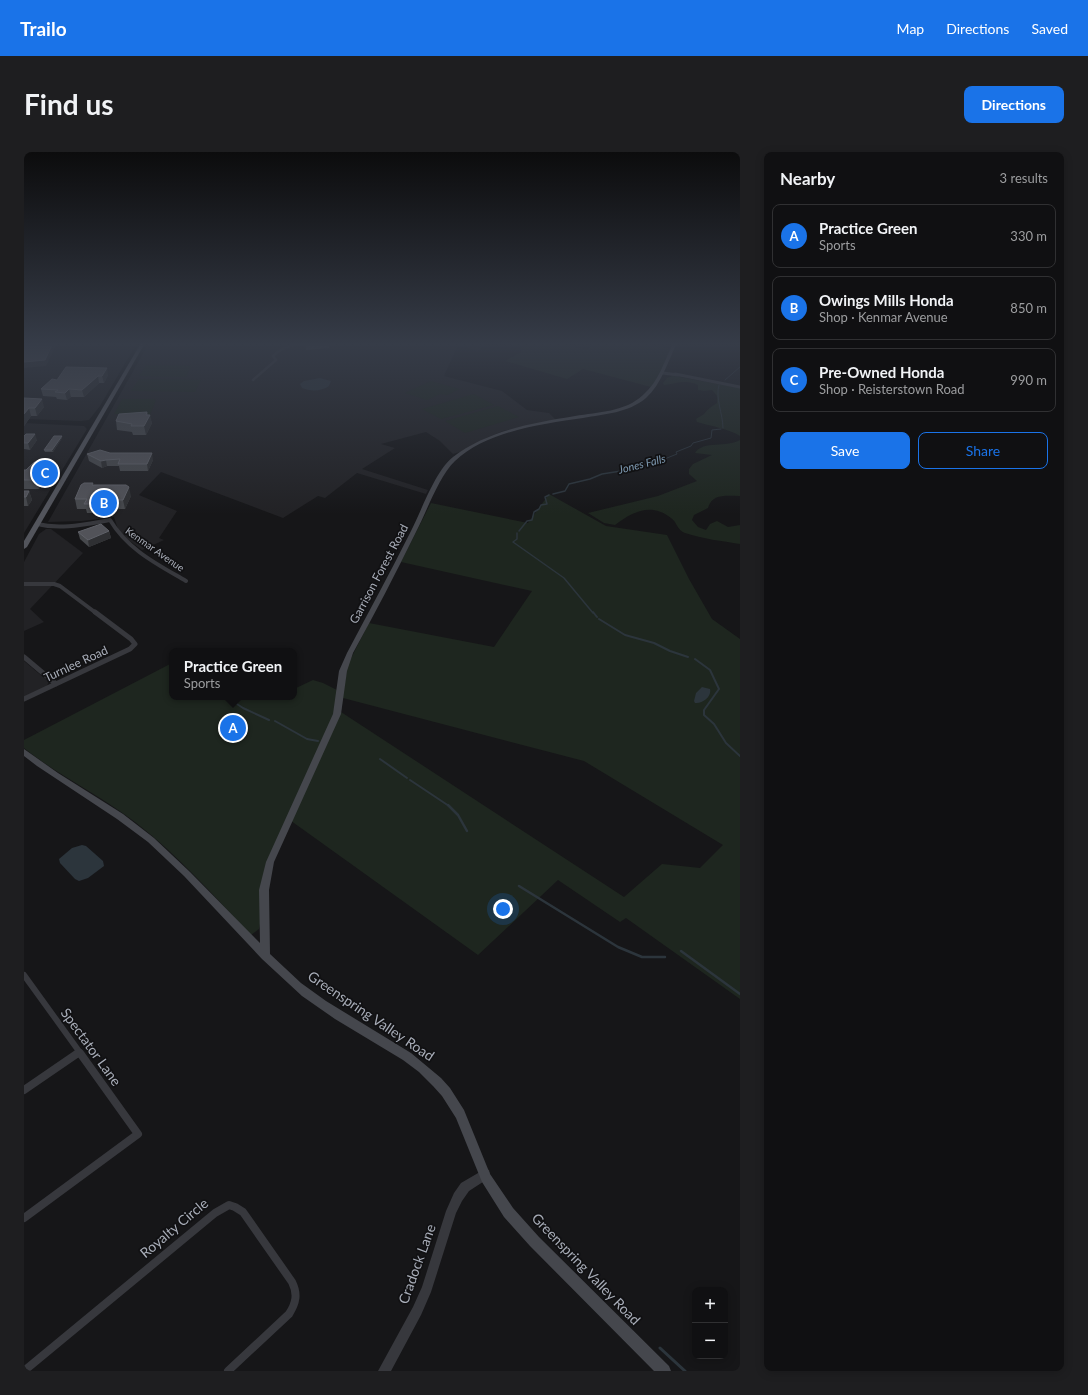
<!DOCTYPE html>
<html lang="en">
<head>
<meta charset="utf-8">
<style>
  body { margin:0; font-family:Lato,sans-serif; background:#1e1e20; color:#f1f3f6 }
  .controls { position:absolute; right:12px; bottom:12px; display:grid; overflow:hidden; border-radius:8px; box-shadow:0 2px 10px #0003 }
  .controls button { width:36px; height:36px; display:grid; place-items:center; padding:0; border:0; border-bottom:1px solid #303032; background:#101012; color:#f1f3f6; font:20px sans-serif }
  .you { position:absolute; left:479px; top:757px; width:14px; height:14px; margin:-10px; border:3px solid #fff; border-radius:50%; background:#1a73e8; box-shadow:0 0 0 6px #1a73e833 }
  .badge { display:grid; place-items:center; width:26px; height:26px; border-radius:50%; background:#1a73e8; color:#fff; font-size:13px; font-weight:700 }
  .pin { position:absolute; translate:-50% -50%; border:2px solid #fff; box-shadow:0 1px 4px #0006 }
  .popup { position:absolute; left:145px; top:496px; width:128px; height:52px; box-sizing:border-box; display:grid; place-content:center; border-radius:8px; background:#101012; filter:drop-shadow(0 1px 3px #0005); font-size:13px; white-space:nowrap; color:#9c9d9f }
  .popup b { font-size:15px; color:#f1f3f6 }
  .popup::after { content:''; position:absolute; left:50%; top:100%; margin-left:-8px; border:8px solid transparent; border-top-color:#101012 }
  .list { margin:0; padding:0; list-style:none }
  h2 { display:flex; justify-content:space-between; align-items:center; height:52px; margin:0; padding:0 16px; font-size:17px }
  h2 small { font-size:13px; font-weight:400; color:#9c9d9f }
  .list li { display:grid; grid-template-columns:26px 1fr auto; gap:12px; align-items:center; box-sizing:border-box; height:64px; margin:0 8px 8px; padding:0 8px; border:1px solid #303032; border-radius:8px }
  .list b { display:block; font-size:15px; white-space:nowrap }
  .list p { margin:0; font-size:13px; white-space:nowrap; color:#9c9d9f }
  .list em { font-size:13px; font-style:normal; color:#9c9d9f }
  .actions { display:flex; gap:8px; padding:12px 16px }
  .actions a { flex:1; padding:9px 0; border:1px solid #1a73e8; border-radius:8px; text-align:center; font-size:14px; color:#1a73e8 }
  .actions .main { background:#1a73e8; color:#fff }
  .map { position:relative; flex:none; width:716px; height:1219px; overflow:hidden; border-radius:8px }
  header { display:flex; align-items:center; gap:24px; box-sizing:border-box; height:56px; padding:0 20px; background:#1a73e8; color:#fff }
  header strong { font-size:19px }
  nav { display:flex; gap:22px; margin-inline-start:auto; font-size:14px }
  .intro { display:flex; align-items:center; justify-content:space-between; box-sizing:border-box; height:96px; padding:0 24px }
  h1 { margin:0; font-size:28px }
  .button { padding:10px 18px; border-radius:8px; background:#1a73e8; color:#fff; font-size:14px; font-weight:700 }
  main { display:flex; gap:24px; padding:0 24px }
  aside { flex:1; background:#101012; border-radius:8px; box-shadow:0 2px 10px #0003 }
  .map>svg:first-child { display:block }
</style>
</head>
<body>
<header>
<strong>Trailo</strong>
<nav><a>Map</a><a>Directions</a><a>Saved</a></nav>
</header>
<div class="intro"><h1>Find us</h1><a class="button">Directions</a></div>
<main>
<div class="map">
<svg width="716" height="1219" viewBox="0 0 716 1219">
  <rect width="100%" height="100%" fill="#161618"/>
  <path fill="#222225" d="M0 191H113L76 254 65 268 57 269 0 267Z
    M125 191H462L454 199 434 193 420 224 478 239 503 258 525 261 532 268 479 279 460 287 439 299 429 302 416 289 402 280 357 292 371 296 338 317 404 338 402 342 333 321 301 346 294 344 259 366 137 320 115 343 153 359 135 386 140 388 118 398 103 387 94 377 90 365 58 369 24 370Z
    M0 271 60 274 63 277 0 381Z
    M22 377H27L59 401 6 457 20 470 0 479V410L15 382Z
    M0 509 25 530 22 535 0 545Z"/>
  <path fill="#1e261f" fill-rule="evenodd" d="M478 191H536L563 198 568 191H618L647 197 634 227 627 235 559 217 543 227 481 209 497 200 496 195Z
    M122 213 167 214 162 225 115 224Z
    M649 224 716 236V284C705 277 687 274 673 270L672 267C674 265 678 264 680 262 684 257 688 254 693 251V244L688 238 680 239 674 238V233C661 227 652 232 640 233L639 231 643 226Z
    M115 227 177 228 171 240 107 239Z
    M407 229 435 237H436L423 243 416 242 403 248 381 241Z
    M450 242 470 253 417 267 398 257Z
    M98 247H130L132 248 126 263 90 262Z
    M474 254 495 265 441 281 421 269Z
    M716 288V344C703 344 688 341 684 356L670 363 668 368 674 375 682 378 686 372 693 369 704 375 716 373V392C698 389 679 387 661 381 653 378 653 370 647 366 627 350 608 360 591 373L580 371 564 361 634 344 673 329 665 322V317L669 312 688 303 671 301C679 288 703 296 716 288Z
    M525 342 582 374 643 383 665 427 688 467 716 487V847L602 766 596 770 534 728 454 803 263 666 253 687 235 777 227 783C190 744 154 703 111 670 76 643 35 624 0 596V588L148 511V545H270V537L289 528 299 531 319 541 324 512 345 471 470 495 508 439 377 410 407 351 504 371ZM319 546 560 609 699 693 676 716 638 712 600 745 317 560Z"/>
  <path fill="#2c353c" d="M296 226 307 229 305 234C298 239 287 240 278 236L276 232 280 229Z
    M678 535 686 537C688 544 679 552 671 551L670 549 672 541Z
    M58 693 62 694 79 709 80 714 64 726 55 729 51 727 36 711 35 707 48 696Z"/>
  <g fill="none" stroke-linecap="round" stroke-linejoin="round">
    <path stroke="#2c353c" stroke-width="1" d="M701 228 716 215
      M695 233C691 246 699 262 699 276
      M633 310 653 302 652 300 667 294 669 291 687 286 688 278 697 277"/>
    <path stroke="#2c353c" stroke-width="1.5" d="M529 342 541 339 545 332 566 327 578 322 597 319 605 315 627 312 635 309
      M495 379 503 369 508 368 510 360 515 357 517 353 523 352 521 345 525 343
      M493 381V387L489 390 540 426 569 461"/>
    <path stroke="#2c353c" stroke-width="2" d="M569 460 573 465
      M575 467 601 483 630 491 646 499 664 505
      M671 507 686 518 695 537 680 558V563L690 572 702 591 716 604
      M204 546 219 556 245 568
      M251 569 283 587 294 589
      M356 607 383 626
      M386 628 425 654"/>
    <path stroke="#2c353c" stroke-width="2.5" d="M424 653 434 663 443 679
      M495 734 594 795 618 805H641
      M657 799 716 842"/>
    <path stroke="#2c353c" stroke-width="3" d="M636 1196 661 1219"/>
    <path stroke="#37383d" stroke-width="2.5" d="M229 228 252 208 249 204C261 193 271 191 286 194"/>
    <path stroke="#37383d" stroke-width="3" d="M639 221 654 223
      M651 222 716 235"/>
    <path stroke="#37383d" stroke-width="4" d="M13 372C37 378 62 372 86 368 104 398 133 412 162 429
      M0 432H30L36 434 72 461"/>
    <path stroke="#37383d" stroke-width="5" d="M0 505 32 532
      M0 547 106 497 111 492 107 487 71 460"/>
    <path stroke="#37383d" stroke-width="6" d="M0 823 57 902
      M52 902 55 900"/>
    <path stroke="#37383d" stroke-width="8" d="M0 938 54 901
      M0 1066 114 982 56 901
      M0 1219 191 1061 205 1053 211 1055 219 1060 268 1130C274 1142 272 1151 265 1162L204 1219"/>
    <path fill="#37383d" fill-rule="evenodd" d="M461 1017 465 1018 466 1022 465 1026 445 1039 438 1049 432 1061 407 1140 397 1163 367 1219H354L389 1155 398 1135 422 1059 430 1041 437 1031Z"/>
    <path fill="#45474d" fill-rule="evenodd" d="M649 191H653C643 211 638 231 622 246 604 261 581 262 559 266 518 272 463 279 431 309 415 324 403 359 392 380 372 421 351 461 329 501L323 519 317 562 250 710 245 738 246 802 277 831 302 849 387 901 417 926 426 936 440 958 466 1022 489 1056 515 1085 645 1214 647 1219H630L506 1094 480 1065 458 1030 432 966 418 944 409 934 395 920 379 908 311 867 278 844 238 807 160 724 124 690 93 667 13 614 0 604V597L34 621 99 662 130 686 166 720 236 791 235 738 242 710 309 562 315 519 323 501C344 461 366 421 386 381 397 360 411 319 429 305 464 278 509 271 551 264 574 260 601 260 619 243 635 229 640 210 649 191Z"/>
    <path fill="#53555c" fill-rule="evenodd" d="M117 191H121L3 395 0 397V389Z"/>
  </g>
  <path fill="#47494d" d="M284 191H305V196L282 198V192Z
    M84 223 80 231H75L60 245H47L43 248 33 247 32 245 19 244 17 237 33 228Z
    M0 246 20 255 13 264H7L0 274Z
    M123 260 128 271 122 283H109L108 280 93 278 92 269Z
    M0 284 13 288 6 298 0 297Z
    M38 284V286L29 300H21L20 298Z
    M86 301 129 308 124 319H96L95 314H83L78 316 65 309 63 302Z
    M30 310 32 318 29 324H23L15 337H0V318H2Z
    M69 333 107 344 101 357H83L82 360H74L73 361H63L62 357H53L51 347Z
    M0 339H5L8 348 4 354H0Z
    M85 379 87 386 65 395 56 387 54 380Z"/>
  <path fill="#2f3033" d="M29 191H33L22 214 0 216V210Z
    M83 216 84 223 80 231 78 224Z
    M74 224 75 231 60 245 58 238Z
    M45 237 47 245 43 248 41 241Z
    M18 247 20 255 13 264 11 256Z
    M5 256 7 264 0 274V262Z
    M123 260 124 266 126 263 128 271 122 283 120 274 122 263Z
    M11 282 13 288 6 298 4 291Z
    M38 284V286L29 300 28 298Z
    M128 301 129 308 124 319 123 312Z
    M82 308 83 314 78 316 77 309Z
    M30 310 32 318 29 324 27 316Z
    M20 316 23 324 15 337 12 328Z
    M105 335 107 344 101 357 99 348Z
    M5 339 8 348 4 354 2 345Z
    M81 348 83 357 82 360 79 350Z
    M72 350 74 360 73 361 71 352Z
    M85 379 87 386 65 395 64 388Z"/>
  <path fill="#525359" stroke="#5f6168" d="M0 191H29L21 208 0 210Z
    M42 215 83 216 78 224H74L58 238 45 237 41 241 31 240 34 238 17 237 28 227 33 228Z
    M0 246 18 247 11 256H5L0 262Z
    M123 260 122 263H126L120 274H107L108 272 92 269 95 262Z
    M2 282H11L4 291H0V284Z
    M30 284H38L28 298H20Z
    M76 298 86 301H128L123 312H94L96 307 82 308 77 309 63 302Z
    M10 310H30L27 316H20L12 328H0V318H2Z
    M60 331H69L68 333H102L105 335 99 348H81L79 350H72L71 352H60L63 347H51L57 333Z
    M0 339H5L2 345H0Z
    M77 372 85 379 64 388 54 380Z"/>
  <linearGradient id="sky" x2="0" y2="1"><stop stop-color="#0c0c0d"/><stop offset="0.53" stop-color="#363c48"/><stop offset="1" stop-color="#363c48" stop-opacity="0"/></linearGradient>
  <rect width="716" height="362" fill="url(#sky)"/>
  <g text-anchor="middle" stroke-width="3.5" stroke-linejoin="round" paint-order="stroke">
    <g font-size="10" fill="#a8adb8" stroke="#111113">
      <text transform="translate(131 397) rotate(35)" y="4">Kenmar Avenue</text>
    </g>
    <g font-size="11" font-style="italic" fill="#7f9bb3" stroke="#111113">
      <text transform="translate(618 312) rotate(-14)" y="4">Jones Falls</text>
    </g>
    <g font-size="12" fill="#a8adb8" stroke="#111113">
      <text transform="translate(355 422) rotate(-62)" y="4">Garrison Forest Road</text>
      <text transform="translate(52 512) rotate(-25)" y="4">Turnlee Road</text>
    </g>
    <g font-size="14" fill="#a8adb8" stroke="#111113">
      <text transform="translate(347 864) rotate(34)" y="5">Greenspring Valley Road</text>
      <text transform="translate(67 895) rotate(54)" y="5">Spectator Lane</text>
      <text transform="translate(150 1076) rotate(-40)" y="5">Royalty Circle</text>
      <text transform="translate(393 1112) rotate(-70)" y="5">Cradock Lane</text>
      <text transform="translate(562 1117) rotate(46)" y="5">Greenspring Valley Road</text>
    </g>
  </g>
</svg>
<div class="controls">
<button>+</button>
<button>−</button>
</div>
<div class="you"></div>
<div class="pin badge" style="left:209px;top:576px">A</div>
<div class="popup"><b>Practice Green</b>Sports</div>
<div class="pin badge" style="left:80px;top:351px">B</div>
<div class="pin badge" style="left:21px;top:321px">C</div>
</div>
<aside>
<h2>Nearby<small>3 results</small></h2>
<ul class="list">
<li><span class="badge">A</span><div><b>Practice Green</b><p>Sports</p></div><em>330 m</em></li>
<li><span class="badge">B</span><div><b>Owings Mills Honda</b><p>Shop · Kenmar Avenue</p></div><em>850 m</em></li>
<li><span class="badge">C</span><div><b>Pre-Owned Honda</b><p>Shop · Reisterstown Road</p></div><em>990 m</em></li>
</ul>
<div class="actions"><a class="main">Save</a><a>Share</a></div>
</aside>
</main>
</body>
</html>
